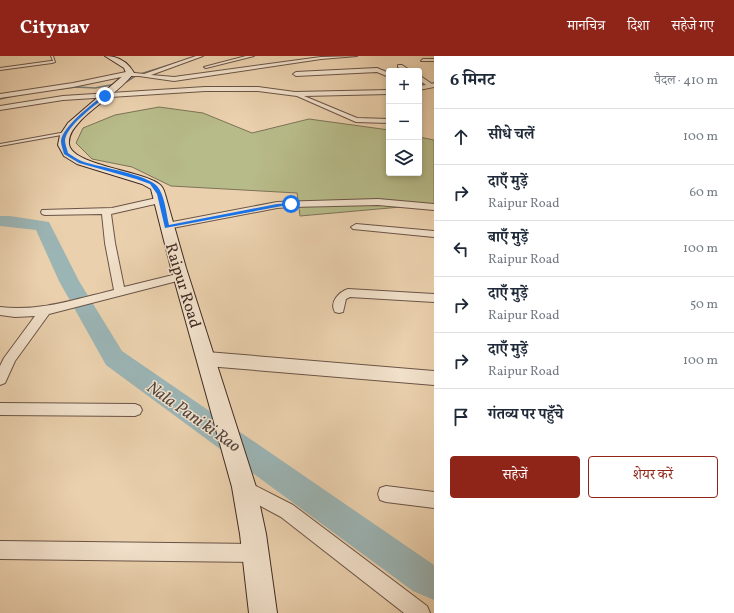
<!DOCTYPE html>
<html lang="hi">
<head>
<meta charset="utf-8">
<style>
  body { margin:0; font-family:Vollkorn,"Noto Serif Devanagari",serif; background:#f2f2f3; color:#1f2937 }
  .controls { position:absolute; right:12px; top:12px; display:grid; overflow:hidden; border-radius:4px; box-shadow:0 2px 6px #0003 }
  .controls button { width:36px; height:36px; display:grid; place-items:center; padding:0; border:0; border-bottom:1px solid #e0e1e3; background:#fff; color:#1f2937; font:20px sans-serif }
  .stop { position:absolute; width:12px; height:12px; margin:-9px; border:3px solid #1a73e8; border-radius:50%; background:#fff }
  .stop.end { background:#1a73e8; border-color:#fff; box-shadow:0 1px 4px #0008 }
  .list { margin:0; padding:0; list-style:none }
  h2 { display:flex; justify-content:space-between; align-items:center; height:52px; margin:0; padding:0 16px; font-size:17px }
  h2 small { font-size:13px; font-weight:400; color:#747a83 }
  .list li { display:grid; grid-template-columns:26px 1fr auto; gap:12px; align-items:center; box-sizing:border-box; height:56px; padding:0 16px; border-top:1px solid #e0e1e3 }
  .list b { display:block; font-size:15px; white-space:nowrap }
  .list p { margin:0; font-size:13px; white-space:nowrap; color:#747a83 }
  .list em { font-size:13px; font-style:normal; color:#747a83 }
  .actions { display:flex; gap:8px; padding:12px 16px }
  .actions a { flex:1; padding:9px 0; border:1px solid #8f2418; border-radius:4px; text-align:center; font-size:14px; color:#8f2418 }
  .actions .main { background:#8f2418; color:#fff }
  .icon { flex:none; width:22px; height:22px; fill:none; stroke:currentColor; stroke-width:2; stroke-linecap:round; stroke-linejoin:round }
  .map { position:relative; flex:none; width:434px; height:557px; overflow:hidden }
  header { display:flex; align-items:center; gap:24px; box-sizing:border-box; height:56px; padding:0 20px; background:#8f2418; color:#fff }
  header strong { font-size:19px }
  nav { display:flex; gap:22px; margin-inline-start:auto; font-size:14px }
  main { display:flex }
  aside { flex:1; background:#fff }
  .map>svg:first-child { display:block }
</style>
</head>
<body>
<header>
<strong>Citynav</strong>
<nav><a>मानचित्र</a><a>दिशा</a><a>सहेजे गए</a></nav>
</header>
<main>
<div class="map">
<svg width="434" height="557" viewBox="0 0 434 557">
  <rect width="100%" height="100%" fill="#ead0ad"/>
  <filter id="stains"><feTurbulence type="fractalNoise" baseFrequency=".005" numOctaves="4"/><feColorMatrix values="0 0 0 0 .2 0 0 0 0 .09 0 0 0 0 .02 0 0 0 .5 -.17"/></filter>
  <radialGradient id="worn" r=".72"><stop offset=".6" stop-color="#630" stop-opacity="0"/><stop offset="1" stop-color="#630" stop-opacity=".3"/></radialGradient>
  <path fill="#b7bb89" stroke="#7c7356" d="M159 51 203 57 252 77 309 63 389 74V117H419V81L434 84V148L300 160 297 137 171 130 132 111 92 103 76 87 83 72 115 59Z"/>
  <g fill="none" stroke-linecap="round" stroke-linejoin="round">
    <path stroke="#777d7a" stroke-width="1.5" d="M60 33 76 31 95 32 126 26 137 19 179 6
      M0 43 18 39"/>
    <path fill="#9bb4b4" fill-rule="evenodd" d="M0 160H10L49 166 79 225 122 295 434 509V544L413 535 106 309 59 225 36 174 0 170Z"/>
    <defs>
      <path id="service" d="M51 0H53L55 6 52 7 0 14V12L51 5H53Z
        M66 76H67V78L0 90V88Z"/>
      <path id="minor" d="M196 0H203L151 19 174 21 321 1 357 0 321 3 174 25 139 20H126L73 31 0 42V38L73 27 126 16 144 18Z
        M246 0H254L206 12 204 11Z
        M423 3H434V5H421Z
        M398 9H402L411 15H404L398 11Z
        M377 12 389 17V21L377 16 296 20 293 18 296 16Z
        M419 19 432 28 434 27V31L419 34V30L426 29 419 24Z
        M205 31H258L295 36 389 34V38L304 40 357 62 389 63V67L356 66 297 40 258 35H205L63 44 0 54V50L63 40Z
        M161 141 164 142 165 144 164 146 111 158 115 187 124 231 181 217 185 219 186 221 185 223 49 258 15 305 5 327 0 329V310L4 302 35 260 15 261 0 259V251C39 256 76 243 114 234L105 187 102 158 45 159 42 158 41 156 42 154 112 152Z
        M378 143 434 148V154L378 149 291 151 277 152 167 173 162 170 167 167 277 146Z
        M356 168 434 175V181L353 173 351 171Z
        M348 233 434 238V246L350 241 346 243 343 256 339 257 335 256C329 246 339 236 348 233Z
        M0 347 135 348 140 350 142 354 140 358 135 360 0 359Z
        M244 424 293 449 427 550 430 557H404L281 461 238 438 236 432 238 426Z
        M386 430 434 436V452L386 446 380 444 378 438 380 432Z
        M0 485 256 488 262 491 265 497 262 503 256 506 0 503Z"/>
      <path id="tertiary" d="M207 296 434 315V329L207 310 201 308 199 303 201 298Z"/>
      <path id="secondary" d="M105 0C118 0 128 6 134 17 119 36 98 47 81 64 75 71 68 78 69 88 71 109 143 115 159 128 162 130 164 134 165 138L186 212 256 431 266 478 277 557H249L240 478 232 431 171 212 151 133 142 128 77 108 64 100 58 89 60 79 68 67 126 17 124 12Z"/>
    </defs>
    <use href="#service" stroke="#6b5446" stroke-width="2"/>
    <use href="#minor" stroke="#6b5446" stroke-width="2"/>
    <use href="#tertiary" stroke="#6b5446" stroke-width="2"/>
    <use href="#secondary" stroke="#412b23" stroke-width="2"/>
    <use href="#service" fill="#f1e0ca" fill-rule="evenodd"/>
    <use href="#minor" fill="#f1e0ca" fill-rule="evenodd"/>
    <use href="#tertiary" fill="#f1e0ca" fill-rule="evenodd"/>
    <use href="#secondary" fill="#f1e0ca" fill-rule="evenodd"/>
  </g>
  <path fill="#1a73e8" d="M104 39 106 40C95 50 67 69 65 84 65 88 67 93 68 97 73 100 78 104 84 106 100 111 148 119 157 130 165 139 166 157 169 169L277 148 291 147 293 148 165 172 157 138 150 128 136 123 79 107 64 98C63 94 61 89 61 85 62 71 93 47 104 39Z"/>
  <g text-anchor="middle" stroke-width="3" stroke-linejoin="round" paint-order="stroke">
    <g font-size="16" fill="#412b23" stroke="#f1e0ca">
      <text transform="translate(184 229) rotate(73)" y="6">Raipur Road</text>
    </g>
    <g font-size="17" font-style="italic" fill="#534640" stroke="#f1e0ca">
      <text transform="translate(194 360) rotate(35)" y="6">Nala Pani ki Rao</text>
    </g>
  </g>
  <rect width="100%" height="100%" filter="url(#stains)"/>
  <rect width="100%" height="100%" fill="url(#worn)"/>
</svg>
<div class="controls">
<button>+</button>
<button>−</button>
<button><svg class="icon" aria-label="layers" viewBox="0 0 24 24"><path d="M12 4l9 5-9 5-9-5zM3 14l9 5 9-5"/></svg></button>
</div>
<div class="stop" style="left:291px;top:148px"></div>
<div class="stop end" style="left:105px;top:40px"></div>
</div>
<aside>
<h2>6 मिनट<small>पैदल · 410 m</small></h2>
<ul class="list">
<li><svg class="icon" aria-label="ahead" viewBox="0 0 24 24"><path d="M12 20V5M6 11l6-6 6 6"/></svg><div><b>सीधे चलें</b></div><em>100 m</em></li>
<li><svg class="icon" aria-label="right" viewBox="0 0 24 24"><path d="M7 20v-9h11M14 6l5 5-5 5"/></svg><div><b>दाएँ मुड़ें</b><p>Raipur Road</p></div><em>60 m</em></li>
<li><svg class="icon" aria-label="left" viewBox="0 0 24 24"><path d="M17 20v-9H6M10 6l-5 5 5 5"/></svg><div><b>बाएँ मुड़ें</b><p>Raipur Road</p></div><em>100 m</em></li>
<li><svg class="icon" aria-label="right" viewBox="0 0 24 24"><path d="M7 20v-9h11M14 6l5 5-5 5"/></svg><div><b>दाएँ मुड़ें</b><p>Raipur Road</p></div><em>50 m</em></li>
<li><svg class="icon" aria-label="right" viewBox="0 0 24 24"><path d="M7 20v-9h11M14 6l5 5-5 5"/></svg><div><b>दाएँ मुड़ें</b><p>Raipur Road</p></div><em>100 m</em></li>
<li><svg class="icon" aria-label="arrive" viewBox="0 0 24 24"><path d="M6 21V4h12l-3 4 3 4H6"/></svg><div><b>गंतव्य पर पहुँचे</b></div></li>
</ul>
<div class="actions"><a class="main">सहेजें</a><a>शेयर करें</a></div>
</aside>
</main>
</body>
</html>
